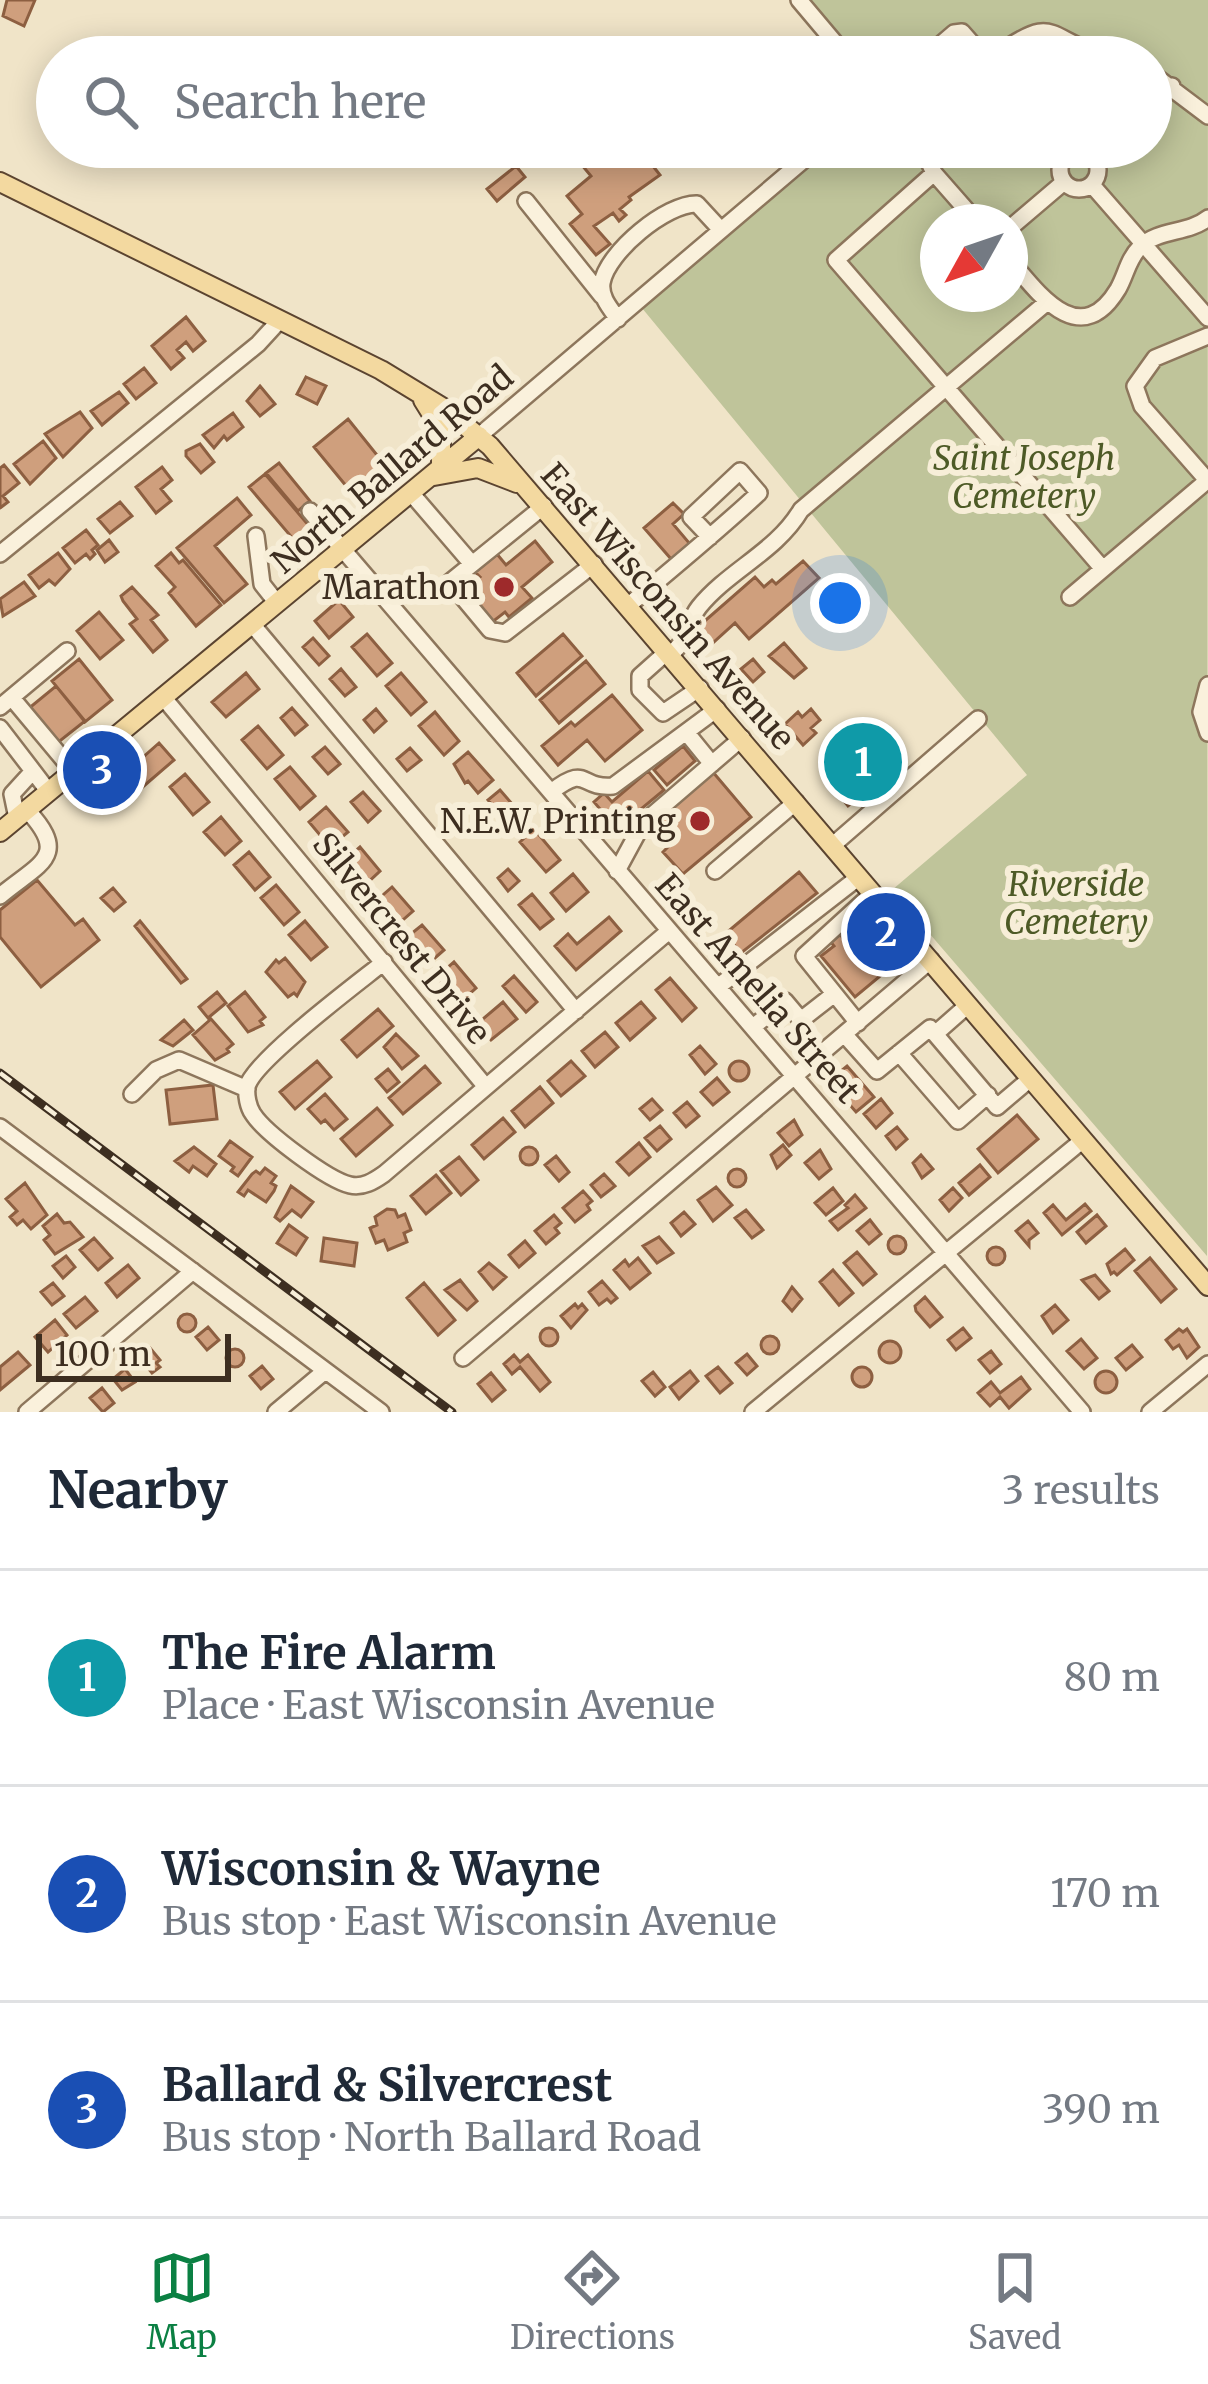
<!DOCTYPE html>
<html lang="en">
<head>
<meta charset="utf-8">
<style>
  body { margin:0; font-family:Merriweather,serif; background:#f2f2f3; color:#1f2937 }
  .compass { position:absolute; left:920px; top:204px; width:108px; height:108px; border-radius:50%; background:#fff; box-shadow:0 6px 30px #0003; rotate:230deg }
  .scale { position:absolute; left:36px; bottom:30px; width:195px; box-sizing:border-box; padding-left:12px; border:6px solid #3d2e20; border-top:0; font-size:33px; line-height:42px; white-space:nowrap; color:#3d2e20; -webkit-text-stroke:9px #f7eed8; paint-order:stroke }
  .you { position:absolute; left:840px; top:603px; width:42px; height:42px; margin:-30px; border:9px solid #fff; border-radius:50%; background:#1a73e8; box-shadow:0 0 0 18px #1a73e833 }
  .badge { display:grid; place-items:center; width:78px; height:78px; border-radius:50%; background:#0b8043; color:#fff; font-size:39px; font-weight:700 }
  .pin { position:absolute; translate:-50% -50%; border:6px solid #fff; box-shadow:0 3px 12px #0006 }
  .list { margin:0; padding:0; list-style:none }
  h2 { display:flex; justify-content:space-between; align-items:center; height:156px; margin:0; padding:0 48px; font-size:51px }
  h2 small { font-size:39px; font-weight:400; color:#747a83 }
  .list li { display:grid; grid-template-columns:78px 1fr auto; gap:36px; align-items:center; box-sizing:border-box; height:216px; padding:0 48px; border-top:3px solid #e0e1e3 }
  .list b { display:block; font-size:45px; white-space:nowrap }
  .list p { margin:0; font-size:39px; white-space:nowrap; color:#747a83 }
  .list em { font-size:39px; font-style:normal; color:#747a83 }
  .icon { flex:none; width:66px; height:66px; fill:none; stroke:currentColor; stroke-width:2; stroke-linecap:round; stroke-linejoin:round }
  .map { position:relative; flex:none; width:1208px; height:1412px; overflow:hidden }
  .search { position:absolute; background:#fff; box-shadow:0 6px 30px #0003; left:36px; right:36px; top:36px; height:132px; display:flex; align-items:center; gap:30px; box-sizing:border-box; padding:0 42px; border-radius:66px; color:#747a83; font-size:45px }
  .sheet { height:804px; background:#fff }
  nav { display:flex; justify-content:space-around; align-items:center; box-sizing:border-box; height:168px; border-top:3px solid #e0e1e3; background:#fff; font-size:33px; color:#747a83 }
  nav a { display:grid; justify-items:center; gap:6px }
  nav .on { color:#0b8043 }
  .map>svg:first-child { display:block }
</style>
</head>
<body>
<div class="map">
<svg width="1208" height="1412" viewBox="0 0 1208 1412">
  <rect width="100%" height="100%" fill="#f0e4c8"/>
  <path fill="#bfc49a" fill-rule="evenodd" d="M807 0H1208L1207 1256 892 890 1027 775 637 302 819 147H1151V57H855ZM938 222H1010V294H938Z"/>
  <path fill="#cf9f7d" stroke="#8d5f41" stroke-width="3" d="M7 0H35L24 26 3 16Z
    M611 147H638L660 175 629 197 631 200 620 209 626 215 619 221 613 213 594 226 610 244 596 255 570 224 582 214 567 196 591 176 581 164 591 156 595 160Z
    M516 166 525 177 497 201 487 189Z
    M186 317 205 341 193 351 186 342 177 350 184 358 171 369 152 346Z
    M144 368 156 383 136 399 124 384Z
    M306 377 326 386 317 404 297 394Z
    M260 386 275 404 260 416 247 401Z
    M119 392 128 403 102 425 91 411Z
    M80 412 92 428 63 457 45 434Z
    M233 413 243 427 227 440 224 436 214 448 203 435Z
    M348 419 385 465 352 493 314 447Z
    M43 441 56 458 30 484 14 464Z
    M200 444 214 462 201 473 186 456V451Z
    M279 463 310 501 298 511 266 473Z
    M4 465 19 483 3 496 8 502 0 508V468Z
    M162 467 172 480 161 489 171 501 156 513 136 487Z
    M265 474 310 527 294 540 249 487Z
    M237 498 251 515 215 546 247 584 224 603 177 548Z
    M120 502 132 516 110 533 98 519Z
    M673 503 684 514 673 524 690 544 672 560 644 528Z
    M86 530 98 545 92 550 95 554 90 559 86 554 75 563 63 548Z
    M109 540 118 552 105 562 97 550Z
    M535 541 552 562 522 587 532 598 509 617 505 612 491 623 464 590 480 577 475 572 497 554 506 565Z
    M58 553 70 569 55 585 49 580 39 588 29 575Z
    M171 553 179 563 183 560 221 605 196 626 169 593 175 587 156 566Z
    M803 561 819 578 749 639 735 623 705 650 691 633 755 577 764 587 772 580 776 584Z
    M24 582 35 596 3 616 0 599Z
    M132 587 158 615 151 620 167 640 153 652 130 624 137 619 123 601 121 596Z
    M339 600 353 617 329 638 315 621Z
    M99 612 123 640 100 659 77 631Z
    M367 634 392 663 377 676 352 647Z
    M563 634 582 656 536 696 517 673Z
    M313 638 329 656 319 665 303 647Z
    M784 643 806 668 794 678 769 656Z
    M79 659 112 700 85 722 52 681Z
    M753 659 764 672 753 682 741 669Z
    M586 661 605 684 559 723 540 700Z
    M341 669 356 687 345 696 330 679Z
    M246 673 259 689 226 717 212 702Z
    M401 673 426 702 411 715 386 686Z
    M56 686 85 721 56 744 28 709Z
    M612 695 642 730 605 761 587 740 558 765 542 746 571 722 575 726Z
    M292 708 307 725 295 735 281 718Z
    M376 709 386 721 374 732 364 720Z
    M811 709 820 720 811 728 816 733 803 745 785 724 798 712 802 717Z
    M435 712 459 741 444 755 419 726Z
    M258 726 283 755 267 769 242 740Z
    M874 738 880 745 872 751 889 772 848 806 825 778Z
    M159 743 174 760 138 791 124 774Z
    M683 746 695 761 667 785 654 770Z
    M325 747 340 764 328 774 313 757Z
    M410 748 421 760 407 771 397 759Z
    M468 752 493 780 478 793 468 781 465 783 454 764Z
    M290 767 315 796 300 809 275 779Z
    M648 771 664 790 617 829 594 802 604 793 612 802Z
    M712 771 751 817 683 874 663 852 668 847 649 825Z
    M185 774 209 802 193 815 170 787Z
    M500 790 526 820 514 831 488 800Z
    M363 792 380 811 368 822 351 802Z
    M326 807 348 832 330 847 309 822Z
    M221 817 241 841 225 855 204 832Z
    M534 829 560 860 546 872 520 842Z
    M360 847 380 871 364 886 343 862Z
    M249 852 270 877 255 890 234 865Z
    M508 869 519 881 508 891 498 878Z
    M799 872 817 893 741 953 725 934Z
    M573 874 588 892 566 911 551 893Z
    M37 880 75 925 83 919 99 940 41 987 0 937V910Z
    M276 885 299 912 284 925 261 898Z
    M392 887 413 911 396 926 375 902Z
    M113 888 125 902 114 911 101 898Z
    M532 894 553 919 540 929 519 905Z
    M609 917 621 931 576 970 555 946 568 934 577 944Z
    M862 920 897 962 855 997 821 956 834 946 829 940 838 932 843 938Z
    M140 921 187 979 181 983 135 926Z
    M305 921 327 947 311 960 289 935Z
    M422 925 444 950 428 964 406 938Z
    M285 958 305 982 297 996 294 993 288 997 266 972 276 960 279 963Z
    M454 962 476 988 459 1003 437 977Z
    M514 976 537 1002 526 1012 503 986Z
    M670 978 696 1008 682 1021 656 990Z
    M217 992 226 1003 208 1018 199 1007Z
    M245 992 265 1017 260 1021 263 1025 248 1032 228 1006Z
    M503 1002 517 1019 491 1040 477 1024Z
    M641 1002 655 1018 630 1040 616 1023Z
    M378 1009 393 1026 357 1057 342 1040Z
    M211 1019 233 1044 227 1049 229 1052 215 1060 193 1035Z
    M184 1020 193 1030 173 1046 161 1040Z
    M605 1032 618 1047 595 1067 582 1051Z
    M396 1034 418 1056 402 1069 384 1047Z
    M700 1046 716 1064 705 1074 690 1055Z
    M317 1061 331 1077 295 1109 280 1092Z
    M571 1061 585 1076 561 1096 548 1081Z
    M729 1071a10 10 0 1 1 20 0a10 10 0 1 1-20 0Z
    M425 1066 440 1083 403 1114 389 1098Z
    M847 1066 874 1097 856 1112 829 1081Z
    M388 1069 399 1082 387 1092 376 1079Z
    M717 1078 729 1092 713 1105 701 1092Z
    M213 1085 217 1119 170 1124 166 1090Z
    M540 1087 553 1103 525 1127 512 1111Z
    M325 1094 347 1119 334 1130 325 1120 321 1123 308 1109Z
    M652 1099 662 1110 650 1120 640 1109Z
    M881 1099 892 1113 876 1128 864 1114Z
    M687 1102 699 1116 686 1127 674 1113Z
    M377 1108 392 1125 356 1156 341 1139Z
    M1017 1115 1038 1139 998 1173 978 1149Z
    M503 1118 515 1132 484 1159 472 1145Z
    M794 1120 802 1135 789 1146 778 1133Z
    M660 1126 671 1139 657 1151 645 1138Z
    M897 1127 907 1139 896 1149 886 1136Z
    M230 1141 252 1157 238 1176 231 1171 234 1167 219 1156Z
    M639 1143 650 1157 629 1175 617 1162Z
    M783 1145 791 1155 777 1168 771 1155Z
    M520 1156a9 9 0 1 1 18 0a9 9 0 1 1-18 0Z
    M194 1147 216 1164 207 1176 193 1166 189 1172 175 1161Z
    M820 1150 831 1169 819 1179 805 1163Z
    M921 1155 933 1169 922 1178 913 1163Z
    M556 1156 569 1172 559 1181 545 1165Z
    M459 1157 478 1180 461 1195 441 1171Z
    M980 1165 990 1177 969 1195 959 1183Z
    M265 1168 276 1176 271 1183 276 1186 274 1191 266 1202 248 1190 244 1196 238 1192 252 1174 256 1171 260 1174Z
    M728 1178a9 9 0 1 1 18 0a9 9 0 1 1-18 0Z
    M604 1174 615 1186 601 1197 591 1185Z
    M436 1175 451 1193 426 1214 411 1196Z
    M25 1183 47 1215 31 1229 23 1220 17 1225 10 1217 17 1211 6 1199Z
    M291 1186 313 1202 301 1217 292 1210 280 1221 275 1217Z
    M716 1187 732 1205 713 1221 698 1200Z
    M833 1188 843 1201 826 1215 815 1203Z
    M953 1188 962 1198 949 1211 940 1200Z
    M583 1191 592 1201 587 1205 590 1210 575 1222 563 1208Z
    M855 1195 866 1208 838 1230 830 1221 848 1208 845 1205Z
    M1085 1204 1091 1211 1062 1235 1044 1213 1053 1205 1066 1220Z
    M387 1209 395 1210 398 1217 405 1214 411 1230 404 1233 407 1242 388 1250 384 1240 376 1243 370 1228 377 1225 375 1217Z
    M746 1210 763 1230 752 1238 735 1218Z
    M684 1212 695 1224 681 1236 671 1223Z
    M57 1214 64 1223 70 1222 83 1237 55 1254 44 1240 50 1235 43 1226Z
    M554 1215 561 1223 555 1228 559 1233 546 1244 535 1231Z
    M1097 1215 1106 1226 1086 1243 1077 1232Z
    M870 1220 881 1234 869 1244 857 1231Z
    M1028 1221 1038 1233 1029 1240V1246L1016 1231Z
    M289 1225 307 1238 296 1255 277 1243Z
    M888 1245a9 9 0 1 1 18 0a9 9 0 1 1-18 0Z
    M659 1237 673 1253 657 1263 643 1246Z
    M94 1238 112 1258 98 1270 80 1250Z
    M324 1238 357 1243 354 1266 321 1261Z
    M525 1241 535 1253 519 1267 509 1255Z
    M987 1256a9 9 0 1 1 18 0a9 9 0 1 1-18 0Z
    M1125 1249 1134 1260 1117 1275 1114 1272 1111 1274 1107 1264Z
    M857 1252 876 1274 863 1285 844 1263Z
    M66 1256 75 1267 63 1278 53 1266Z
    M638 1258 650 1273 630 1289 614 1270 625 1260 629 1266Z
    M1150 1258 1176 1289 1161 1302 1135 1271Z
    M489 1263 506 1277 493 1289 479 1272Z
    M128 1265 139 1278 117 1297 106 1283Z
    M833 1270 853 1293 839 1305 820 1282Z
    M1095 1275 1109 1291 1099 1299 1082 1280Z
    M460 1280 477 1301 467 1310 445 1290Z
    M602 1281 617 1298 611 1303 607 1299 599 1305 589 1292Z
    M53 1283 64 1296 52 1305 41 1292Z
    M424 1283 455 1320 438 1335 407 1298Z
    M792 1287 802 1299 792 1311 783 1301Z
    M85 1297 97 1311 76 1328 64 1314Z
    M925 1297 942 1317 930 1327 916 1311 915 1306Z
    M575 1304 578 1308 582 1304 587 1310 571 1328 561 1316Z
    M1055 1305 1068 1320 1053 1333 1042 1316Z
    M178 1323a9 9 0 1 1 18 0a9 9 0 1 1-18 0Z
    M55 1320 67 1335 48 1352 35 1337Z
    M208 1327 219 1340 207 1350 196 1337Z
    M963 1328 971 1338 956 1350 948 1340Z
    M540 1337a9 9 0 1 1 18 0a9 9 0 1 1-18 0Z
    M1179 1329 1183 1332 1187 1329 1199 1347 1187 1358 1179 1345 1173 1349 1166 1340Z
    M761 1345a9 9 0 1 1 18 0a9 9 0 1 1-18 0Z
    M1081 1339 1097 1358 1084 1369 1067 1351Z
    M879 1352a11 11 0 1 1 22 0a11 11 0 1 1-22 0Z
    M1132 1345 1142 1357 1126 1370 1116 1358Z
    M150 1348 160 1360 156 1363 160 1367 152 1373 139 1357Z
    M226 1358a9 9 0 1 1 18 0a9 9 0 1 1-18 0Z
    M991 1351 1001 1364 990 1373 979 1360Z
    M18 1352 30 1365 0 1390V1367Z
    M747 1354 757 1366 747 1375 736 1363Z
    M514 1355 520 1362 528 1355 550 1382 540 1391 520 1367 512 1374 504 1364Z
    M262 1366 273 1379 261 1389 250 1376Z
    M852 1377a10 10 0 1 1 20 0a10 10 0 1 1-20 0Z
    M718 1367 732 1383 720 1393 706 1376Z
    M125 1369 135 1382 122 1390 113 1379Z
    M1095 1382a11 11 0 1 1 22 0a11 11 0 1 1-22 0Z
    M690 1371 698 1381 679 1399 670 1387Z
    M653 1372 665 1387 655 1396 642 1381Z
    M491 1373 505 1390 492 1401 478 1384Z
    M1021 1377 1030 1389 1009 1408 1000 1397 990 1406 978 1393 991 1382 1000 1393Z
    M102 1388 114 1403 103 1412 90 1398Z"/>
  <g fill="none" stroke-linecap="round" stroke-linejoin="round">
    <defs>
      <path id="minor" d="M799 0 847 57
        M926 57 954 33 962 32 984 57
        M994 57C1058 10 1045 40 1108 57
        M1151 73 1208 116
        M1151 105 1172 86
        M922 147 934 173 977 222
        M1060 170a19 19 0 1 1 38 0a19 19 0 1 1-38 0Z
        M934 173 836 260 1103 569
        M1092 185 1208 318
        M526 201 602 296
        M1010 228 1064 182
        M1010 260C1038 293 1080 352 1118 289 1126 275 1128 259 1140 247 1158 229 1188 234 1208 218
        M618 319C610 308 600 297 602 283 607 252 667 203 697 204L721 230
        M479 436 819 147
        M1207 480 1142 406 1135 386 1155 358 1208 336
        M411 493 472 564
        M544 506 450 582 490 630 505 633 594 564
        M310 511 1082 1412
        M256 536 262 584 277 603
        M0 554 258 344 280 320
        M1070 597 1208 480
        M629 605C673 568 717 532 759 493L740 471 691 517 710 537
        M252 624 576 1011
        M668 651 640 676V690L663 713 700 688
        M671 654C694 633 685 625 699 607 729 570 776 552 801 510L1046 303
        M1208 685 1201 712 1208 733
        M163 697 486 1087
        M12 698 73 771
        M0 707 67 651
        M0 728 33 771
        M686 732 717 709
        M551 792C589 763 578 789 613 786L686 732 712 764
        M17 818 12 794 33 771 49 792
        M833 845 978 719
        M617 871 643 823 742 738
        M715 871 796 802
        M0 896C39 863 71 857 27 810
        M384 962C358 983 253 1061 247 1087 246 1095 248 1107 253 1114 265 1133 328 1180 350 1185 363 1188 374 1181 384 1174L669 931
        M719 986 859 877
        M858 1023 804 956 873 893
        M753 1027 785 1001 801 1020 833 995
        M844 1034 877 1071 930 1028 997 1107 1030 1079
        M935 1034 968 1005
        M899 1053 958 1121 988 1095
        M132 1094 156 1070 179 1060 247 1089
        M0 1127 381 1412
        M463 1358 931 960
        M27 1412 193 1271
        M276 1412 325 1371
        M753 1412 1083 1140
        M1150 1412 1208 1364"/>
      <path id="major" d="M0 182 381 370 445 409 490 446 1208 1286
        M423 400 441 429V468
        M434 476 478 468 517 483
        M0 832 479 436"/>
    </defs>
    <use href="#minor" stroke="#8d765c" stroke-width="20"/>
    <use href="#major" stroke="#5b4430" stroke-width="22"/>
    <use href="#minor" stroke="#faf1dc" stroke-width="15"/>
    <use href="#major" stroke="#f3d9a0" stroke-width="18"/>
    <defs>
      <path id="rail" d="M0 1073 452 1412"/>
    </defs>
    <use href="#rail" stroke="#3d2e20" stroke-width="9"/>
    <use href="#rail" stroke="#f7eed8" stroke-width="4.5" stroke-dasharray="14" stroke-linecap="butt"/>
  </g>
  <g fill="#9e2a2b" stroke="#f7eed8" stroke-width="4.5">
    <circle cx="504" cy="587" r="12"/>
    <circle cx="700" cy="821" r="12"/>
  </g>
  <g text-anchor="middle" stroke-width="12" stroke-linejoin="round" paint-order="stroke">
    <g font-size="33" font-style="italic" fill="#4d5a26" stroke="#f7eed8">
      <text x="1024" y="470">Saint Joseph<tspan x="1024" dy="38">Cemetery</tspan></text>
      <text x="1076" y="896">Riverside<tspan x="1076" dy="38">Cemetery</tspan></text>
    </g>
    <g font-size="33" fill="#3d2e20" stroke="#f7eed8">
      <text transform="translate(392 469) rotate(-40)" y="12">North Ballard Road</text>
      <text transform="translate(668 606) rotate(49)" y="12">East Wisconsin Avenue</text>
      <text transform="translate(402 938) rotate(51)" y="12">Silvercrest Drive</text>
      <text transform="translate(758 988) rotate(49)" y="12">East Amelia Street</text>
    </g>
    <g font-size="33" fill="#3d2e20" stroke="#f7eed8" text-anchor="end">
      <text x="480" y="599">Marathon</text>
      <text x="676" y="833">N.E.W. Printing</text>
    </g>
  </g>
</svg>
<svg class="compass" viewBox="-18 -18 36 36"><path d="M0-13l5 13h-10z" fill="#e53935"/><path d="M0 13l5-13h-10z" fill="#747a83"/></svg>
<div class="scale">100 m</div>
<div class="you"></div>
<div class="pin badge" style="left:863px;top:762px;background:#0f9aa8">1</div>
<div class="pin badge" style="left:886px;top:932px;background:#1a4fb4">2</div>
<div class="pin badge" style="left:102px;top:770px;background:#1a4fb4">3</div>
<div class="search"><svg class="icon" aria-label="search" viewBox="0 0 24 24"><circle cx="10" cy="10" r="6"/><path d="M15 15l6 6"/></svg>Search here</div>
</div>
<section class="sheet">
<h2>Nearby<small>3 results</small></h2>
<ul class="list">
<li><span class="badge" style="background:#0f9aa8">1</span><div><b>The Fire Alarm</b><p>Place · East Wisconsin Avenue</p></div><em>80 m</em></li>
<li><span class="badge" style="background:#1a4fb4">2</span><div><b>Wisconsin &amp; Wayne</b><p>Bus stop · East Wisconsin Avenue</p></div><em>170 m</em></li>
<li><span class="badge" style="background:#1a4fb4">3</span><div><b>Ballard &amp; Silvercrest</b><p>Bus stop · North Ballard Road</p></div><em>390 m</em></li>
</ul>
</section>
<nav>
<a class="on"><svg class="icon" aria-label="map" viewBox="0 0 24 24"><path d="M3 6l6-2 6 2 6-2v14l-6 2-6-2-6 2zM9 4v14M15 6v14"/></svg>Map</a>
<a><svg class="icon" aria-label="directions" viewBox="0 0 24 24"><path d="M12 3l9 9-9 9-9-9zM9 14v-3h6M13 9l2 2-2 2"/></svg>Directions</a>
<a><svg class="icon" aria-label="saved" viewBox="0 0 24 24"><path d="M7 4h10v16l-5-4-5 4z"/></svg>Saved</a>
</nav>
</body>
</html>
